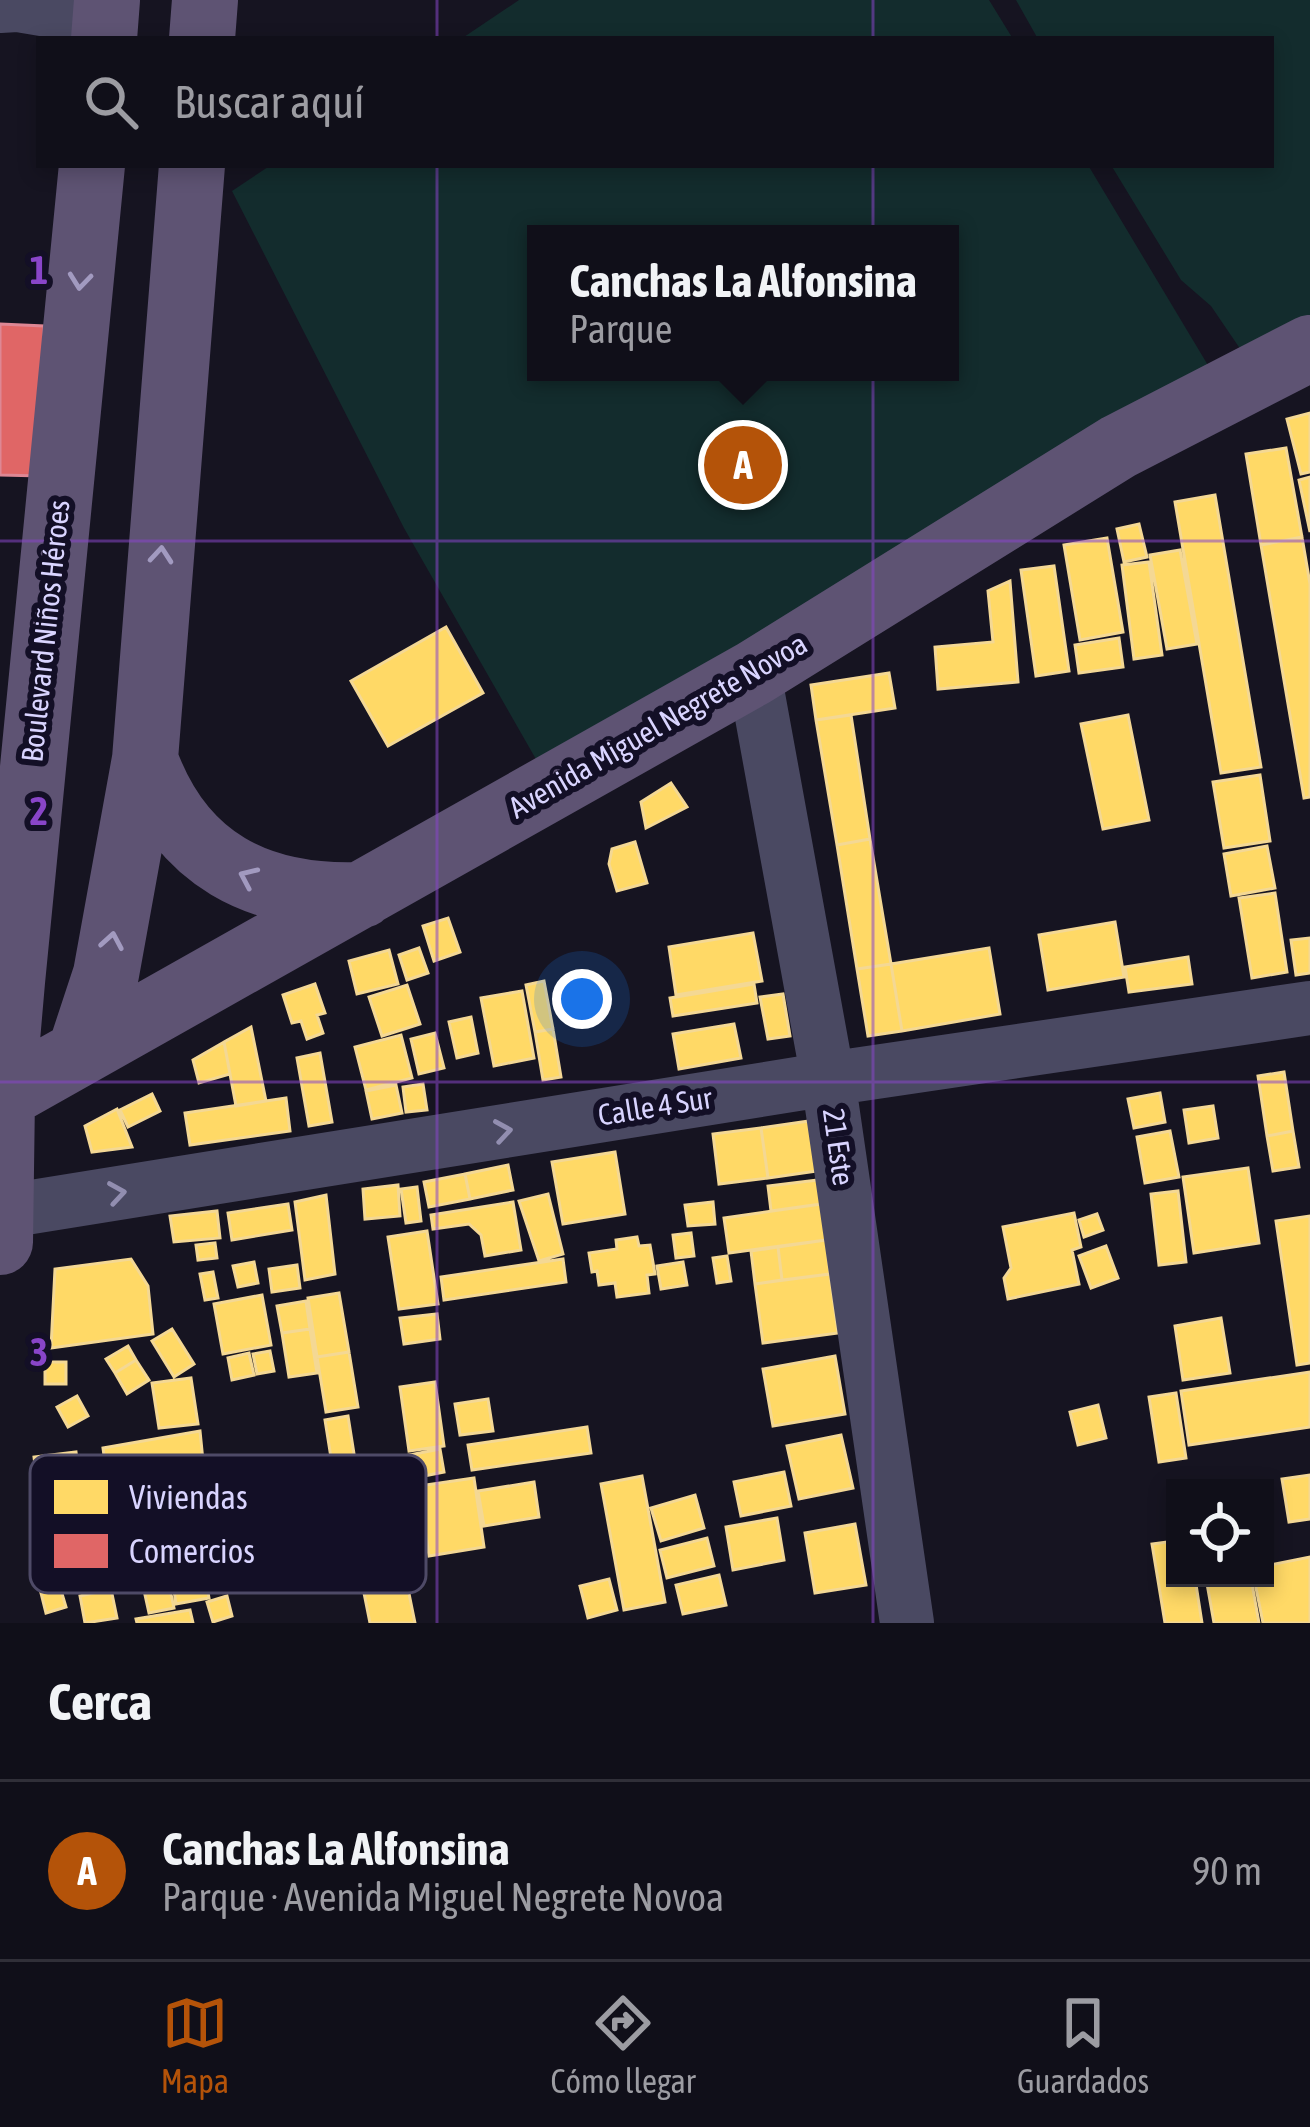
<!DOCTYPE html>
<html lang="es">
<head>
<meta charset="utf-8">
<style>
  body { margin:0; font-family:"Asap Condensed",sans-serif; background:#191822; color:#f1f3f6 }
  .controls { position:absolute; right:36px; bottom:36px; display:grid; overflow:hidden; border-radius:0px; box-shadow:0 6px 18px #0003 }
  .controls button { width:108px; height:108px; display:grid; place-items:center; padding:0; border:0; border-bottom:3px solid #302f38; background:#100f19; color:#f1f3f6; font:60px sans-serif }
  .you { position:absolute; left:582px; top:999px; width:42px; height:42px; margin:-30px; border:9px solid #fff; border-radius:50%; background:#1a73e8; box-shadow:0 0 0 18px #1a73e833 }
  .badge { display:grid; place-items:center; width:78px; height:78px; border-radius:50%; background:#b45309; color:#fff; font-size:39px; font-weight:700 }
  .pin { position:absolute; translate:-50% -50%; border:6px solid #fff; box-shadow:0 3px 12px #0006 }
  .popup { position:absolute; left:527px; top:225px; width:432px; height:156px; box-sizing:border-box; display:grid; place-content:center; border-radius:0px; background:#100f19; filter:drop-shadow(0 3px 9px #0005); font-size:39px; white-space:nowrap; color:#9c9ca2 }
  .popup b { font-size:45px; color:#f1f3f6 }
  .popup::after { content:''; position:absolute; left:50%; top:100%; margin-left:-24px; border:24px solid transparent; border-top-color:#100f19 }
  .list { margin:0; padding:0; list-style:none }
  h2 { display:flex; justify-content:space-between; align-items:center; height:156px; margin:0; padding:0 48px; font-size:51px }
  h2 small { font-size:39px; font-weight:400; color:#9c9ca2 }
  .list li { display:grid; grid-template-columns:78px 1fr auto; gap:36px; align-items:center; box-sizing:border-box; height:180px; padding:0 48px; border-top:3px solid #302f38 }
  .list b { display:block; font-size:45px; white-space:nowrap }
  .list p { margin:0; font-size:39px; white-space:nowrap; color:#9c9ca2 }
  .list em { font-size:39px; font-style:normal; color:#9c9ca2 }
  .icon { flex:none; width:66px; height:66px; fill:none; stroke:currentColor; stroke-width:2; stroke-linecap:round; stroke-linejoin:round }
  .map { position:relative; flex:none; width:1310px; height:1623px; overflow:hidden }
  .search { position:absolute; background:#100f19; box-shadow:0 6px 18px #0003; left:36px; right:36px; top:36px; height:132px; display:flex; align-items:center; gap:30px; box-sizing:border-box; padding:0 42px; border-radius:0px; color:#9c9ca2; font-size:45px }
  .sheet { height:336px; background:#100f19 }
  nav { display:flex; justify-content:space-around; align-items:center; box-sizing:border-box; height:168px; border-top:3px solid #302f38; background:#100f19; font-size:33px; color:#9c9ca2 }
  nav a { display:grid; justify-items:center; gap:6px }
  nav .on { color:#b45309 }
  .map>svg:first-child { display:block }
</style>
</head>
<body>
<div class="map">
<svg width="1310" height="1623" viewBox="0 0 1310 1623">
  <rect width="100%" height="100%" fill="#161421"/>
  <path fill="#132c2d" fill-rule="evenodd" d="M519 0H989L1013 39H461Z
    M1016 0H1310V350L1260 378 1211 306 1181 280 1111 165H1271V39H1038Z
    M271 165H1088L1230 402 545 775 404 528 232 191ZM536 234H950V372H536Z"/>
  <path fill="#ffd966" stroke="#f4d894" stroke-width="3" d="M1310 413V472L1301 474 1287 419Z
    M1286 448 1302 537 1261 545 1246 454Z
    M1310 477V532L1299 480Z
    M1215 495 1261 767 1221 773 1175 502Z
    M1139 524 1147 557 1124 562 1117 529Z
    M1302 537 1310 584V797L1304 798 1261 545Z
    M1107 538 1123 632 1080 640 1064 545Z
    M1180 550 1197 644 1167 649 1150 555Z
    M1149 562 1162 655 1134 659 1122 565Z
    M1054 566 1069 671 1036 676 1021 570Z
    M1010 581 1018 682 938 689 935 647 993 642 988 591Z
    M446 627 483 693 388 746 351 681Z
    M1119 638 1123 667 1079 673 1075 645Z
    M889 673 895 708 816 720 811 685Z
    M851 715 870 839 837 845 816 720Z
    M1128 715 1149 820 1103 829 1081 724Z
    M1260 775 1270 841 1224 848 1213 782Z
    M671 783 687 807 646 828 641 802Z
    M870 839 891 964 857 969 837 845Z
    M635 842 647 883 617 891 609 864 612 849Z
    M1267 846 1275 888 1231 896 1224 854Z
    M1275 893 1287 972 1252 978 1239 898Z
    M448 918 460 952 434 961 423 926Z
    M1115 922 1124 977 1048 990 1039 935Z
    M753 933 762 981 676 995 669 947Z
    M1310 938V973L1296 975 1291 940Z
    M419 948 428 973 407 980 399 955Z
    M989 948 1000 1014 902 1031 891 964Z
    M389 950 398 984 357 994 349 961Z
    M1188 957 1192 984 1129 992 1125 967Z
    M891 964 902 1031 868 1036 857 969Z
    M544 981 553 1029 535 1032 526 985Z
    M315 984 325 1013 317 1015 323 1033 307 1039 301 1021 292 1023 283 995Z
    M754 984 757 1003 673 1016 670 998Z
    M407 985 420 1024 382 1036 369 997Z
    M522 991 534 1058 494 1066 481 998Z
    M783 994 790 1036 768 1039 760 997Z
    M471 1017 478 1053 457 1058 449 1022Z
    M734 1024 741 1058 679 1069 673 1034Z
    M251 1027 266 1101 236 1106 224 1042Z
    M553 1029 561 1077 543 1080 535 1032Z
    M435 1033 444 1068 419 1074 411 1039Z
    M401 1035 412 1078 366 1090 355 1047Z
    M224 1042 230 1074 199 1083 193 1060Z
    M320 1053 332 1122 309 1126 297 1058Z
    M1284 1072 1293 1131 1267 1136 1258 1076Z
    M423 1084 427 1110 406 1112 403 1087Z
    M396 1085 402 1113 372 1119 366 1091Z
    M1160 1093 1165 1122 1134 1128 1128 1099Z
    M152 1094 160 1111 128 1127 120 1110Z
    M286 1098 290 1131 190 1145 185 1113Z
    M1213 1106 1218 1138 1189 1143 1184 1110Z
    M117 1109 132 1147 92 1152 85 1126Z
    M809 1121 817 1171 768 1178 761 1128Z
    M761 1128 768 1178 719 1184 713 1134Z
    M1170 1131 1179 1177 1145 1183 1137 1137Z
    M1293 1131 1299 1167 1273 1171 1267 1136Z
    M615 1152 625 1214 563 1224 552 1162Z
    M508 1165 513 1190 470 1199 465 1174Z
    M1248 1168 1259 1243 1194 1253 1183 1177Z
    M465 1174 470 1199 429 1207 424 1182Z
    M818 1180 821 1204 771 1211 768 1186Z
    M398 1185 400 1216 365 1219 363 1189Z
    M417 1187 421 1221 406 1223 401 1189Z
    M1178 1191 1186 1262 1159 1265 1151 1194Z
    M548 1194 563 1254 539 1261 519 1201Z
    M326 1195 335 1274 305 1280 295 1202Z
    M513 1202 521 1250 485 1256 481 1235 469 1224 433 1229 431 1215Z
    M713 1202 715 1224 688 1226 685 1205Z
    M288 1204 292 1230 232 1240 228 1213Z
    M821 1204 826 1240 729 1253 724 1218Z
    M217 1211 220 1238 174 1242 170 1216Z
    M1074 1213 1081 1247 1072 1250 1079 1284 1008 1299 1004 1278 1011 1268 1003 1227Z
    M1097 1214 1103 1230 1084 1237 1079 1220Z
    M1310 1216V1363L1297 1365 1276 1221Z
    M427 1231 438 1304 399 1309 388 1237Z
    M691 1233 694 1256 676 1258 673 1235Z
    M637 1237 639 1246 650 1245 655 1274 647 1275 649 1293 617 1297 615 1283 599 1285 597 1271 592 1272 589 1253 617 1249 616 1240Z
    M826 1240 830 1274 782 1280 778 1247Z
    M215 1243 217 1258 198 1260 196 1245Z
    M1106 1246 1118 1278 1091 1288 1079 1256Z
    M778 1247 782 1280 755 1284 751 1251Z
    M727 1256 731 1281 717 1283 713 1258Z
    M131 1259 148 1286 153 1334 51 1348 55 1269Z
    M563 1259 566 1282 444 1300 441 1277Z
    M254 1262 258 1283 238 1287 233 1266Z
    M683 1262 687 1285 661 1289 657 1266Z
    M297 1265 300 1288 272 1292 269 1269Z
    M213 1272 218 1298 205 1300 200 1274Z
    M830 1274 838 1333 763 1343 755 1284Z
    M339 1293 349 1352 317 1357 308 1298Z
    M262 1295 271 1345 223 1354 214 1304Z
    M306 1301 310 1329 282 1333 277 1306Z
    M437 1314 440 1339 404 1344 400 1318Z
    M1221 1318 1230 1373 1183 1380 1175 1326Z
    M172 1329 194 1364 174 1377 152 1341Z
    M310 1329 317 1373 289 1377 282 1333Z
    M128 1346 136 1360 115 1373 106 1359Z
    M270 1351 274 1371 257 1374 253 1354Z
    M349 1352 358 1407 326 1412 317 1357Z
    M249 1353 254 1375 232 1380 228 1358Z
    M835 1356 845 1414 773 1426 763 1369Z
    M136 1360 149 1380 127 1394 115 1373Z
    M45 1362H66V1384H45Z
    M1310 1372V1427L1189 1445 1181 1391Z
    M191 1378 198 1424 159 1428 152 1383Z
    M435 1382 444 1446 409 1451 400 1387Z
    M1176 1393 1186 1458 1159 1462 1149 1397Z
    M77 1396 88 1416 68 1427 57 1407Z
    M488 1399 493 1431 460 1435 455 1404Z
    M1098 1405 1106 1438 1078 1445 1070 1412Z
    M348 1416 355 1460 332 1464 325 1420Z
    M587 1427 591 1453 472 1470 468 1445Z
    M200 1431 204 1471 108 1486 103 1448Z
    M841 1435 853 1488 799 1499 787 1446Z
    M440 1449 444 1472 384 1484 379 1461Z
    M76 1452 81 1492 39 1497 34 1457Z
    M360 1462 364 1484 332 1489 328 1468Z
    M300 1467 305 1491 231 1507 225 1483Z
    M784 1472 791 1506 741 1516 734 1482Z
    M1310 1475V1519L1289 1522 1282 1479Z
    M642 1476 665 1602 624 1610 601 1484Z
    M474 1478 484 1547 429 1556 419 1486Z
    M210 1479 213 1499 175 1506 171 1486Z
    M534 1482 539 1517 484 1526 478 1491Z
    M163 1494 173 1546 138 1553 140 1559 124 1562 116 1521 130 1519 126 1501Z
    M695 1495 704 1528 661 1541 651 1508Z
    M213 1499 216 1519 178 1525 175 1506Z
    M114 1500 118 1518 104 1521 111 1560 67 1568 56 1511Z
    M777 1518 784 1560 733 1570 726 1527Z
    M216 1519 220 1539 182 1546 178 1525Z
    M855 1524 866 1585 815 1593 805 1533Z
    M395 1525 415 1623H370L352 1533Z
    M707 1538 714 1566 667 1578 660 1550Z
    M1175 1541V1578H1195L1202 1623H1165L1152 1544Z
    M201 1552 209 1598 176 1604 169 1557Z
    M1310 1557V1623H1263L1254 1578H1265V1566Z
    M165 1566 174 1608 149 1613 140 1572Z
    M719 1575 726 1605 683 1614 676 1585Z
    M1206 1578H1251L1259 1623H1214Z
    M609 1579 617 1610 588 1618 580 1586Z
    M60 1587 66 1607 46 1613 41 1593Z
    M111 1589 117 1618 85 1623 80 1596Z
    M227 1596 232 1616 213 1622 207 1602Z
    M190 1610 193 1623H137L136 1619Z"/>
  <path fill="#e06666" stroke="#de8794" stroke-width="3" d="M0 324 44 326 41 476 0 475Z"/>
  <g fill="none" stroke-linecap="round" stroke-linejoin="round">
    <path stroke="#4a4962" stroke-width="54" d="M0 6 17 5 106 20
      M754 673 828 1079 907 1623
      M0 1212 828 1079 1310 1008"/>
    <path stroke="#5e5373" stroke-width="66" d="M104 39 107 0
      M202 39 205 0
      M145 759C181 860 258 899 362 895
      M80 1053 106 974 145 759 192 165
      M0 1098 754 673 1118 447 1310 348
      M0 1242 2 1097 12 982 92 165"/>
  </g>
  <defs><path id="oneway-chevron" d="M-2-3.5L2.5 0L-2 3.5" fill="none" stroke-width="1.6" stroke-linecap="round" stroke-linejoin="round" transform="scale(3)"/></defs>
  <g stroke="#a29ac0">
    <use href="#oneway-chevron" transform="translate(80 281) rotate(96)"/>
    <use href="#oneway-chevron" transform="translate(161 555) rotate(-85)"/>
    <use href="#oneway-chevron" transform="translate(248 877) rotate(-156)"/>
    <use href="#oneway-chevron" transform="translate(112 941) rotate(-80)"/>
  </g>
  <g stroke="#928eb0">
    <use href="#oneway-chevron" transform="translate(503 1131) rotate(-9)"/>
    <use href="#oneway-chevron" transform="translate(117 1193) rotate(-9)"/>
  </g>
  <path fill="none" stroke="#8945c9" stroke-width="3" stroke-opacity="0.55" d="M437 0V39M873 0V39M437 165V1623M873 165V1623M0 541H1310M0 1082H1310"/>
  <g text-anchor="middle" stroke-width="12" stroke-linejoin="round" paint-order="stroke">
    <g font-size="30" fill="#d9d4ff" stroke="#130f26">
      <text transform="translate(46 631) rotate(-84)" y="10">Boulevard Niños Héroes</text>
      <text transform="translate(658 726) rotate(-30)" y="10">Avenida Miguel Negrete Novoa</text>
      <text transform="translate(655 1107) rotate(-9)" y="10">Calle 4 Sur</text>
      <text transform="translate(838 1147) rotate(82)" y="10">21 Este</text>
    </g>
  </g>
  <rect x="30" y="1455" width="396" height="138" rx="18" fill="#130f26" stroke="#4e4a67" stroke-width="3"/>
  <rect x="54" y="1480" width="54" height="34" fill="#ffd966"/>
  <rect x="54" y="1534" width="54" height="34" fill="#e06666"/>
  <g font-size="33" fill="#d9d4ff">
    <text x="129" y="1509">Viviendas</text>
    <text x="129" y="1563">Comercios</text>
  </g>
  <g font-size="39" text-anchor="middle" font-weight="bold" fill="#8945c9" stroke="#130f26" stroke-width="12" stroke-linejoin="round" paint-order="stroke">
    <text x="39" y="284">1</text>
    <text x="39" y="825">2</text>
    <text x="39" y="1366">3</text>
  </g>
</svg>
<div class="controls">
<button><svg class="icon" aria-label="locate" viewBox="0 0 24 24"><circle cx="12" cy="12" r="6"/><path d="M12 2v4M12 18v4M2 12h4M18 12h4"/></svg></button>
</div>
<div class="you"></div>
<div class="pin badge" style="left:743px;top:465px">A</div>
<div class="popup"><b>Canchas La Alfonsina</b>Parque</div>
<div class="search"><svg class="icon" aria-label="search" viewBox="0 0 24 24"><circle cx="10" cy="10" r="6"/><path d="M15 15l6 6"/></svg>Buscar aquí</div>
</div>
<section class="sheet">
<h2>Cerca<small></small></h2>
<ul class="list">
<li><span class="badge">A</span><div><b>Canchas La Alfonsina</b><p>Parque · Avenida Miguel Negrete Novoa</p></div><em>90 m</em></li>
</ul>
</section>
<nav>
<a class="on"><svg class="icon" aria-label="map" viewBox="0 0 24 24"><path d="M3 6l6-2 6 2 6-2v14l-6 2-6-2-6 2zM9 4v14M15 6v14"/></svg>Mapa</a>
<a><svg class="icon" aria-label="directions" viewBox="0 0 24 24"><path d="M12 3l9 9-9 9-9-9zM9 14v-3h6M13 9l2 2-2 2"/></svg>Cómo llegar</a>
<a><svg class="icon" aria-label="saved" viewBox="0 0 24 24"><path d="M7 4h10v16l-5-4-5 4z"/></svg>Guardados</a>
</nav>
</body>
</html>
